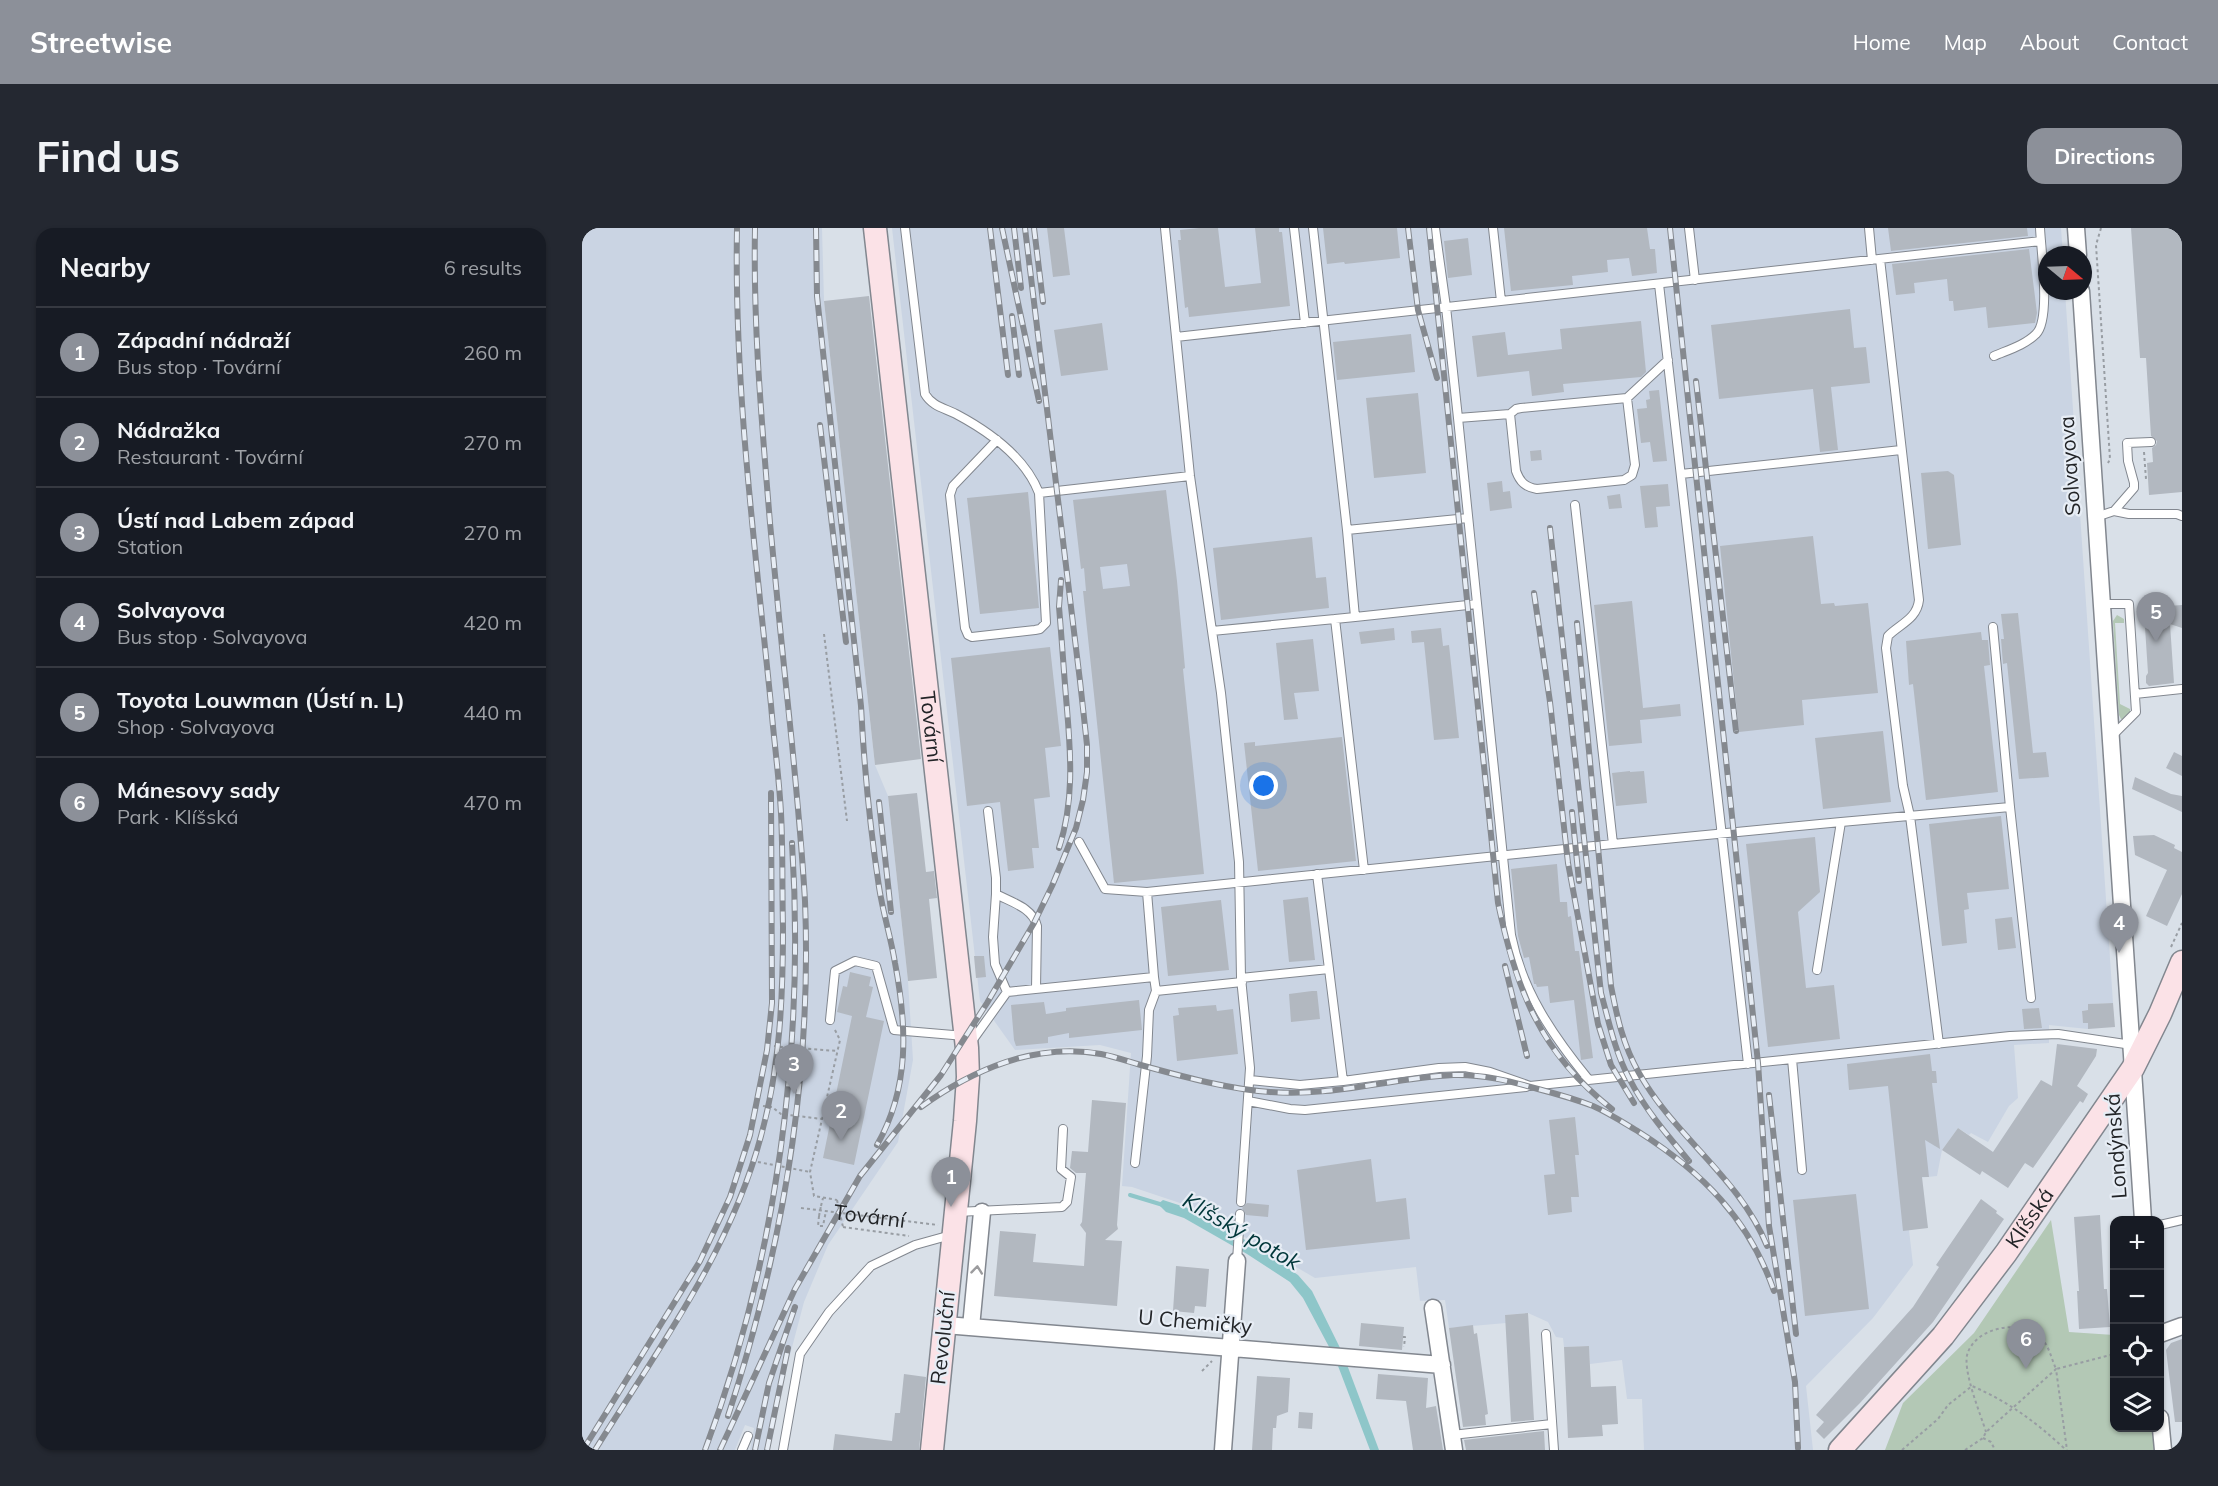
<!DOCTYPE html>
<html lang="en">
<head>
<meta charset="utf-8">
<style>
  body { margin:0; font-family:Mulish,sans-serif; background:#242831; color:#f1f3f6 }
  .controls { position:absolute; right:18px; bottom:18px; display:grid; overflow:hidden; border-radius:12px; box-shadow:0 2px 4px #0004 }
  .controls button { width:54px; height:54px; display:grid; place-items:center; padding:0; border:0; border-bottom:2px solid #363941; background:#171b24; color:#f1f3f6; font:30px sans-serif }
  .compass { position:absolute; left:1456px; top:18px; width:54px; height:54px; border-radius:50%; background:#171b24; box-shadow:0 2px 4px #0004; rotate:109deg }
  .you { position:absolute; left:682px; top:558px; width:21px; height:21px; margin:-15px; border:4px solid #fff; border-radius:50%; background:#1a73e8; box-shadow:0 0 0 9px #1a73e833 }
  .badge { display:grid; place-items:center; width:39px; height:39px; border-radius:50%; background:#8c9099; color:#fff; font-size:20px; font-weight:700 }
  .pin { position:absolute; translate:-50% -50px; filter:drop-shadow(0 2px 3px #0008) }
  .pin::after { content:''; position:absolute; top:32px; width:21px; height:18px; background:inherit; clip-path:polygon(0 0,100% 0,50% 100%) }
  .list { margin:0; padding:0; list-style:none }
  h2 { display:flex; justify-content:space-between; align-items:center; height:78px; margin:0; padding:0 24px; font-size:26px }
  h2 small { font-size:20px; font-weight:400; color:#9ea1a6 }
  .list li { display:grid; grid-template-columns:39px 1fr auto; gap:18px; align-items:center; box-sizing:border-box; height:90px; padding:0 24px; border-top:2px solid #363941 }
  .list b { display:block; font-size:22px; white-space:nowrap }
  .list p { margin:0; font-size:20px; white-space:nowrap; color:#9ea1a6 }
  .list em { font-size:20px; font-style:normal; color:#9ea1a6 }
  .icon { flex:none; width:33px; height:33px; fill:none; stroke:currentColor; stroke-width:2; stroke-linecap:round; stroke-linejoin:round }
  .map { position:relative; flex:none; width:1600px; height:1222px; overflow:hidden; border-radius:18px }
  header { display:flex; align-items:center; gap:36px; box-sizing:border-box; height:84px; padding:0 30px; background:#8c9099; color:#fff }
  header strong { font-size:28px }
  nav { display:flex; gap:33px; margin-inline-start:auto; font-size:21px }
  .intro { display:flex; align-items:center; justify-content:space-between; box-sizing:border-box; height:144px; padding:0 36px }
  h1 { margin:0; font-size:42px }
  .button { padding:15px 27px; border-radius:18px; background:#8c9099; color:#fff; font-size:21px; font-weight:700 }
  main { display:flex; gap:36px; padding:0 36px }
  aside { flex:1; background:#171b24; border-radius:18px; box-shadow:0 2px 4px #0004 }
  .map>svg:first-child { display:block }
</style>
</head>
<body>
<header>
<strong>Streetwise</strong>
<nav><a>Home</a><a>Map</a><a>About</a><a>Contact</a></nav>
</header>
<div class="intro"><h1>Find us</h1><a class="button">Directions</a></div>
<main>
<aside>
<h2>Nearby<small>6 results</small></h2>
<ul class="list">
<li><span class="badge">1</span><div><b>Západní nádraží</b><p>Bus stop · Tovární</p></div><em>260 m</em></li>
<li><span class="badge">2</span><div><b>Nádražka</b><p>Restaurant · Tovární</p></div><em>270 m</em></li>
<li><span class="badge">3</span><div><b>Ústí nad Labem západ</b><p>Station</p></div><em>270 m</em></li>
<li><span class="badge">4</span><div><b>Solvayova</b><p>Bus stop · Solvayova</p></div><em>420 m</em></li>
<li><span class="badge">5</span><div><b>Toyota Louwman (Ústí n. L)</b><p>Shop · Solvayova</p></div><em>440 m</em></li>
<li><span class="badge">6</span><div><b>Mánesovy sady</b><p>Park · Klíšská</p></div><em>470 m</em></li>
</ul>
</aside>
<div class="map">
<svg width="1600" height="1222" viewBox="0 0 1600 1222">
  <rect width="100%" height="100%" fill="#d9e0e8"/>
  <path fill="#cad4e3" d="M0 0H240L242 73 293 537 306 568 326 753 331 832 316 914 246 1017 222 1074 199 1161 188 1222H168L172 1200 163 1197 153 1222H0Z
    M310 0H1479L1481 27H1465V63H1483L1531 775 1506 776V782L1500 783 1501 794 1506 795V801L1467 797V815L1432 817 1436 870 1427 878 1406 914 1389 905 1387 907 1376 900 1360 922 1355 948 1316 952 1327 1002 1331 1037 1291 1090 1224 1158 1231 1222H1062L1060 1171H1045L1040 1132 1008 1136 1007 1118 982 1119 981 1110 974 1109 966 1094 946 1085 923 1087 924 1095 867 1100 863 1072 838 1073 834 1039 733 1050 613 980 550 959 540 958 549 825 518 817 433 822 398 773Z"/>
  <path fill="#b3c8b5" d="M1535 387 1542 391V395H1533L1538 476 1548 481V488L1543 492 1539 491 1537 487 1531 393Z
    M1469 992 1487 1104 1532 1107V1200H1578L1581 1222H1303L1321 1175 1392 1105Z"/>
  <path fill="#8ec6c9" d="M581 972 612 982 670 1016 716 1047 730 1063 761 1126 797 1222H788L753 1130 721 1070 708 1054 665 1026 602 990 584 984 576 976Z"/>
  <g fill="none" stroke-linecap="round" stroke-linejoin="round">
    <path stroke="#8ec6c9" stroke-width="4" d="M548 967 581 977"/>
  </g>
  <path fill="#b2b8c0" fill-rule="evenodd" d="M465 0H482L488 47 471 49Z
    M617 0H636L643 59 679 55 673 0H697V4H700L708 78 607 89 606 79 603 80 596 12H599L598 2Z
    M741 0H815L818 30 763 36 762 34 745 36Z
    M922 0H1065L1068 21H1073L1075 45 1050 48 1047 30 1025 32 1026 44 990 48 991 57 929 63Z
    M1306 0H1445L1446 8 1309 23Z
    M1549 0H1600V264L1567 267 1565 235 1571 234 1570 220 1574 217 1575 213 1569 208 1564 130H1558Z
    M886 10 890 47 866 50 862 13Z
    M1447 21 1455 85 1453 95 1406 100 1404 79 1372 83 1371 73H1367L1365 51 1332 55 1333 65 1314 67 1310 36Z
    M287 68 339 531 293 537 242 73Z
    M1268 81 1272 120 1284 119 1288 155 1249 159 1256 222 1238 224 1231 161 1137 171 1129 97Z
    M1059 93 1064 144 1059 149 981 156 982 164 950 168 947 143 895 149 890 108 923 104 926 127 980 121 978 101Z
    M520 95 526 142 479 148 472 102Z
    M829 106 833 144 755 152 751 114Z
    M1077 162 1085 233 1071 234 1068 214 1059 215 1055 181 1065 180 1064 172 1068 171 1067 163Z
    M836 165 844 245 792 250 784 170Z
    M959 222 960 232 949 233 948 223Z
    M1366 243 1372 247 1379 317 1346 321 1339 245Z
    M920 253 921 264 928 263 930 280 908 283 905 255Z
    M1086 256 1088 278 1074 279 1076 299 1063 300 1058 258Z
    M584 262 595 353 603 440 601 441 622 646 532 655 501 363H504L502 340 499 341 491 272ZM545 336 548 358 521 361 518 339Z
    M446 264 457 380 398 386 385 270Z
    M1038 266 1040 280 1027 281 1025 268Z
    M1231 308 1239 376 1252 375 1253 378 1286 375 1296 465 1220 472 1222 497 1157 504 1138 318Z
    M730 309 734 350 744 349 747 380 639 392 631 320Z
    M1050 373 1061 480 1098 476 1099 488 1058 492 1060 515 1027 518 1012 377Z
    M1600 377V400L1588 396 1592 455 1567 458 1564 455V448L1566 445 1562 384 1571 383V379Z
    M1436 385 1451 525 1464 524 1467 549 1437 551 1425 435 1421 436 1419 411H1422L1419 386Z
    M812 400 813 412 779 416 777 404Z
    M859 400 861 418 867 417 877 510 852 512 842 414 830 415 829 403Z
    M1399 404 1400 412H1406L1408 437 1402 438 1416 564 1344 572 1331 456 1327 457 1324 413Z
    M731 411 737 463 712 465 716 491 702 492 694 415Z
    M468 419 479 518 463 520 468 569 452 571 457 620H450L452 640 426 643 418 574 385 578 369 430Z
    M1301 503 1309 574 1241 581 1233 510Z
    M760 509 774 633 676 643 662 515 673 514V518Z
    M1592 524 1600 528V548L1584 540Z
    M1048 543V544L1062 543 1065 575 1034 578 1030 545Z
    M1553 549 1589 566 1600 568V584L1550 561Z
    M335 565 344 644 352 643 355 670 347 671 355 750 326 753 306 568Z
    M1419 588 1427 661 1385 665 1387 681 1382 682 1385 715 1360 718 1347 596Z
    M1572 607 1593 617 1592 620 1600 624V666L1585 698 1564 688 1585 642 1553 627 1551 608Z
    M1233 609 1238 664 1216 684 1224 760 1252 757 1258 811 1186 819 1164 616Z
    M975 636 978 674H985L986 689 989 688 993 723H997L1011 830 999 832 992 772 968 775 966 758 955 759 954 756H952L947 729 942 730 936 708 929 641Z
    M726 669 733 732 707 734 701 672Z
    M639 672 647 742 586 748 579 679Z
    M1430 689 1434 720 1416 722 1413 691Z
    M392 728H402L404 749 394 750Z
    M268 744 289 749 287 758 291 759 284 789 302 793 272 937 241 930 270 788 255 784 261 758 265 759Z
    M730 763H735L738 791 709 794 707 766Z
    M557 772 560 802 487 810V805L466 809V815L434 818 432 812 429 777 462 774 464 786 484 783V780Z
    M1531 775 1533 799 1506 801V795H1501L1500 783 1506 782V776Z
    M634 777 635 783 651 781 656 826 595 833 591 788 597 787 596 780Z
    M1457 780 1460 800 1442 801 1440 781Z
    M1475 816 1515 821 1514 828 1495 858 1506 866 1501 875 1498 873 1451 940 1443 935 1426 960 1400 943 1398 947 1360 922 1376 900 1411 924 1459 852 1470 858Z
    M1348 826 1350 843H1354L1355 855H1350L1358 921 1343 912 1347 949H1340L1346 1000 1321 1003 1306 858 1267 862 1265 836Z
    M510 872 544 875 535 997 536 1001 523 1012 540 1013 535 1078 412 1068 418 1003 454 1006 451 1034 502 1038 504 1005 498 997 500 994 504 945H494L488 940 490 923 506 924Z
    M993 889 997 927H993L997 969H989L990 984 966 987 962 947 973 946 967 892Z
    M789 931 794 974 824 970 828 1011 724 1022 715 942Z
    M1274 966 1287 1081 1223 1088 1211 972Z
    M1399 971 1415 983 1414 985 1422 991 1351 1094 1278 1175 1242 1211 1234 1203 1242 1194 1234 1187 1331 1079 1357 1039 1354 1037Z
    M665 975 687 977 686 989 664 987 660 980Z
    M1518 987 1522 1061H1525L1528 1099 1497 1101 1495 1063H1497L1492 989Z
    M594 1038 627 1041 624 1079 613 1078 612 1085 591 1083Z
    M946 1085 952 1192 929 1194 923 1087Z
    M779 1095 822 1099 820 1122 777 1118Z
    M891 1097 892 1106 895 1105 906 1186 903 1187 904 1197 881 1199 867 1100Z
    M1600 1111V1194H1593L1584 1122 1589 1115Z
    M1007 1118 1009 1159 1034 1158 1036 1196 1020 1197 1021 1208 986 1210 982 1119Z
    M322 1146 344 1149 337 1222H251L253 1206 310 1213 313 1185H318Z
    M796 1146 846 1150 844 1180 854 1178 861 1222H831L824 1173 794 1171Z
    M675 1148 708 1150 706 1184 695 1188 694 1200H691L690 1222H670Z
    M717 1184 731 1185 730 1201 716 1200Z
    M962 1203 963 1222H884L882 1212Z"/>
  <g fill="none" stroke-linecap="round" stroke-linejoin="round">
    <defs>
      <path id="lane" d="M323 0 343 166C350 178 362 180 374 186 406 203 443 229 457 265L464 395 458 401 453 402 390 409 386 407 383 400 368 267 371 258 415 212
        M583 0 608 248 630 403 753 391 782 642
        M712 0 723 95
        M731 0 765 302 886 290
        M853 0 864 79 876 190
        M911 0 919 73
        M1107 0 1113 52
        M1287 0 1290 32
        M1298 31 1337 372C1335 391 1318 396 1306 408L1304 420 1321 558 1328 588 1357 816
        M1077 56 1166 836
        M594 109 1459 13
        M1412 128C1426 122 1443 117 1454 106 1469 92 1459 22 1458 0
        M928 186 934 181 939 180 1045 170 1086 132
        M1099 246 1319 222
        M457 265 608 248
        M1532 283 1552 260V255L1546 233 1545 215 1569 214
        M1514 289 1532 283 1547 286H1595L1600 288
        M1520 376H1547L1554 484 1529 509
        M773 389 895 376
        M753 391 773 389 765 302
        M1411 399 1428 579 1449 770
        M630 403 639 465 657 634 659 750 668 840 659 974
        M1553 466 1600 461
        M406 583 414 650V666C429 674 451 680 455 698L454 761
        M1259 594 1428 579
        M497 614 523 661 565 664 1031 616 993 277
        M1031 616 1259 594 1235 742
        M659 750 747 741 735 646
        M574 763 660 754
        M425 764 572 749 565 664
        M248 792 253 743 273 733 294 738 312 802 383 808
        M390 813 425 764 413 736 411 709 414 666
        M1210 831 1428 808 1476 806 1550 817
        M668 852 718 857 761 853 747 741
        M1007 852C971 808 940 763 929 707L876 190 928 186 934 243C938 254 943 259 955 261L1042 252 1050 247 1053 237 1045 170
        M761 853 857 840 883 839 908 844 948 858 1210 831 1220 942
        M666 873 708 881 723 882 944 859
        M553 935 565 828 567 782 574 763 572 749
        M375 984 480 979 485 974 489 949 479 941 481 901
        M1578 997 1600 992
        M655 1033 658 986
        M964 1106 972 1222
        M870 1207 970 1196
        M160 1222 166 1208
        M201 1222 218 1126 247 1084 289 1038 333 1017 369 1007"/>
      <path id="street" d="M1494 0 1496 27
        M1499 63 1561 992
        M851 1080 872 1222
        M363 1097 860 1137
        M389 1099 400 984
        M1578 1106 1600 1098
        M1578 1190 1581 1222
        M641 1222 655 1033"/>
      <g id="secondary">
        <path id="s2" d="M293 0 385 820 386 849 383 893 350 1222"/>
        <path id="s3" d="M1258 1222 1361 1108 1424 1025 1551 840 1578 786 1600 734"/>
      </g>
    </defs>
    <use href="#lane" stroke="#82878f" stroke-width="10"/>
    <use href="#street" stroke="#82878f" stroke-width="19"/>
    <use href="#secondary" stroke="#82878f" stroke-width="25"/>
    <g stroke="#989da3" stroke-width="2" stroke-dasharray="3 3" stroke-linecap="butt">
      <path d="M1519 0 1514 17 1528 231 1526 235"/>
      <path d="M1562 224 1564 251"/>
      <path d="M242 406 265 593"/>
      <path d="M1589 719 1600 695"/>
      <path d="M253 802 258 812 228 944 232 968 255 972"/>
      <path d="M192 818 200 819 202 821 204 819 255 823"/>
      <path d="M181 878 190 879 199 886 240 891"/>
      <path d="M176 934 228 944"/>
      <path d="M239 978 241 970"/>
      <path id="s1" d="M219 980 356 997"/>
      <path d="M237 988 236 998H241L244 983"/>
      <path d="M261 999 327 1008"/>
      <path d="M821 1109H823L822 1119"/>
      <path d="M620 1143 630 1133"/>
      <path d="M1404 1204C1399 1187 1379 1140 1386 1124 1396 1098 1442 1090 1461 1112 1467 1119 1470 1132 1474 1141L1532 1126"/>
      <path d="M1401 1210 1409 1214 1413 1222"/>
      <path d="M1320 1222 1356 1191 1366 1177 1390 1158C1427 1174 1454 1194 1484 1222"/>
      <path d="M1383 1222 1401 1210 1404 1204 1474 1141 1485 1222"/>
    </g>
    <use href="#lane" stroke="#fff" stroke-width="8"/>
    <use href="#street" stroke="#fff" stroke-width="16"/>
    <use href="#secondary" stroke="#fbe2e7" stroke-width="22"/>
    <defs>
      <path id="rail" d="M234 0 235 68 279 478C282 538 288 599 297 659 301 685 309 710 313 735 325 798 328 859 295 917
        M408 0 426 147
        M420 0 457 173
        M432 0 439 60
        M452 0 461 74
        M826 0 836 82 855 150
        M847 0 916 675C934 761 958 825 1030 881
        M1088 0 1176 835 1187 998 1213 1154 1216 1220
        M430 88 437 147
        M1114 153 1154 503
        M238 197 264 414
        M968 300 1019 765C1027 794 1033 824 1047 850 1062 880 1085 907 1107 933
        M952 365 968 474 986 635 1016 796 1029 837 1052 875
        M995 395 1029 758C1035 789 1041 817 1057 845 1092 908 1158 950 1185 1018
        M297 574 309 684
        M990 584 997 653
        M477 620C492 574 489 529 485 481 482 447 480 413 477 379L479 352
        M923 738 945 828
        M1187 867 1214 1106
        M339 879C390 842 454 814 519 826 535 829 550 835 566 839 606 850 647 861 688 864 750 869 810 850 871 847 900 846 928 853 956 861 975 866 993 871 1011 878 1027 885 1042 895 1057 904 1120 944 1167 991 1192 1063
        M146 1188C200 1023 230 847 223 673 220 620 215 568 210 516 202 442 195 369 188 295 180 196 171 99 173 0
        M1 1222 118 1033 148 969 168 907 185 822 190 775 189 565
        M13 1222C76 1121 148 1024 179 908 198 839 201 770 201 699 200 661 201 623 199 585 197 548 192 513 189 477 173 318 152 159 155 0
        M123 1222C195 1030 223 819 210 615
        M138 1222 213 1061 278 948 359 847 405 775 452 695 470 658 494 600 501 572 505 544V517L498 453 443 0
        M173 1222 187 1155 213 1079
        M185 1222 206 1120"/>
    </defs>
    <use href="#rail" stroke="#85898f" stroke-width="6"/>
    <use href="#rail" stroke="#e7edf5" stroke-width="4" stroke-dasharray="11" stroke-linecap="butt"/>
    <path stroke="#989da3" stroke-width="2" stroke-dasharray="3 3" stroke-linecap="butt" d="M255 972 261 999
      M237 988 239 978"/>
  </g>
  <defs><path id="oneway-chevron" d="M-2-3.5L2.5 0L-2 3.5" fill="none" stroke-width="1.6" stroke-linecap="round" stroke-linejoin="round" transform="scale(1.5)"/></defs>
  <use stroke="#9c9c9e" href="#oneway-chevron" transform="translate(395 1042) rotate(-84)"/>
  <g text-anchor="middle" stroke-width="4.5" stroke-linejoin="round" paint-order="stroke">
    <g font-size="21" fill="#222427" stroke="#e7edf5">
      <text transform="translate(1488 238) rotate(-94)" y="7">Solvayova</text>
      <text dy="7" stroke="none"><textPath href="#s2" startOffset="502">Tovární</textPath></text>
      <text transform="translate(1534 918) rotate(-94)" y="7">Londýnská</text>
      <text dy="7" stroke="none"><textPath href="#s1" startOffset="69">Tovární</textPath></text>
      <text dy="7" stroke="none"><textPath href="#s3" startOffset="300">Klíšská</textPath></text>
      <text transform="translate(613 1094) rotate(5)" y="7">U Chemičky</text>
      <text transform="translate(361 1110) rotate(-84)" y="7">Revoluční</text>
    </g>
    <g font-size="22" font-style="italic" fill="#003639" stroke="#e7edf5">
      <text transform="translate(660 1003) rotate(30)" y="8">Klíšský potok</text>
    </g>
  </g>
</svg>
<div class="controls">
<button>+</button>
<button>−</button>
<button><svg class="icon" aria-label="locate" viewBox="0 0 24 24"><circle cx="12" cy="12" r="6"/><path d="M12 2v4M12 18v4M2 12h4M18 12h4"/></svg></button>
<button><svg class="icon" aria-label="layers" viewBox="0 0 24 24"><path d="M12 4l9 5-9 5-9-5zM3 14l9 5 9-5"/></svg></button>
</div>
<svg class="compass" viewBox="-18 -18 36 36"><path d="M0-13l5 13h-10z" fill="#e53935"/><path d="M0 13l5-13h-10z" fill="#9ea1a6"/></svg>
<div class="you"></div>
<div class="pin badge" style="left:369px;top:979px">1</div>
<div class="pin badge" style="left:259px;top:913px">2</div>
<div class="pin badge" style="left:212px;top:866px">3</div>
<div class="pin badge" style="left:1537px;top:725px">4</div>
<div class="pin badge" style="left:1574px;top:414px">5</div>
<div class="pin badge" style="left:1444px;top:1141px">6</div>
</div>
</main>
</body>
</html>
